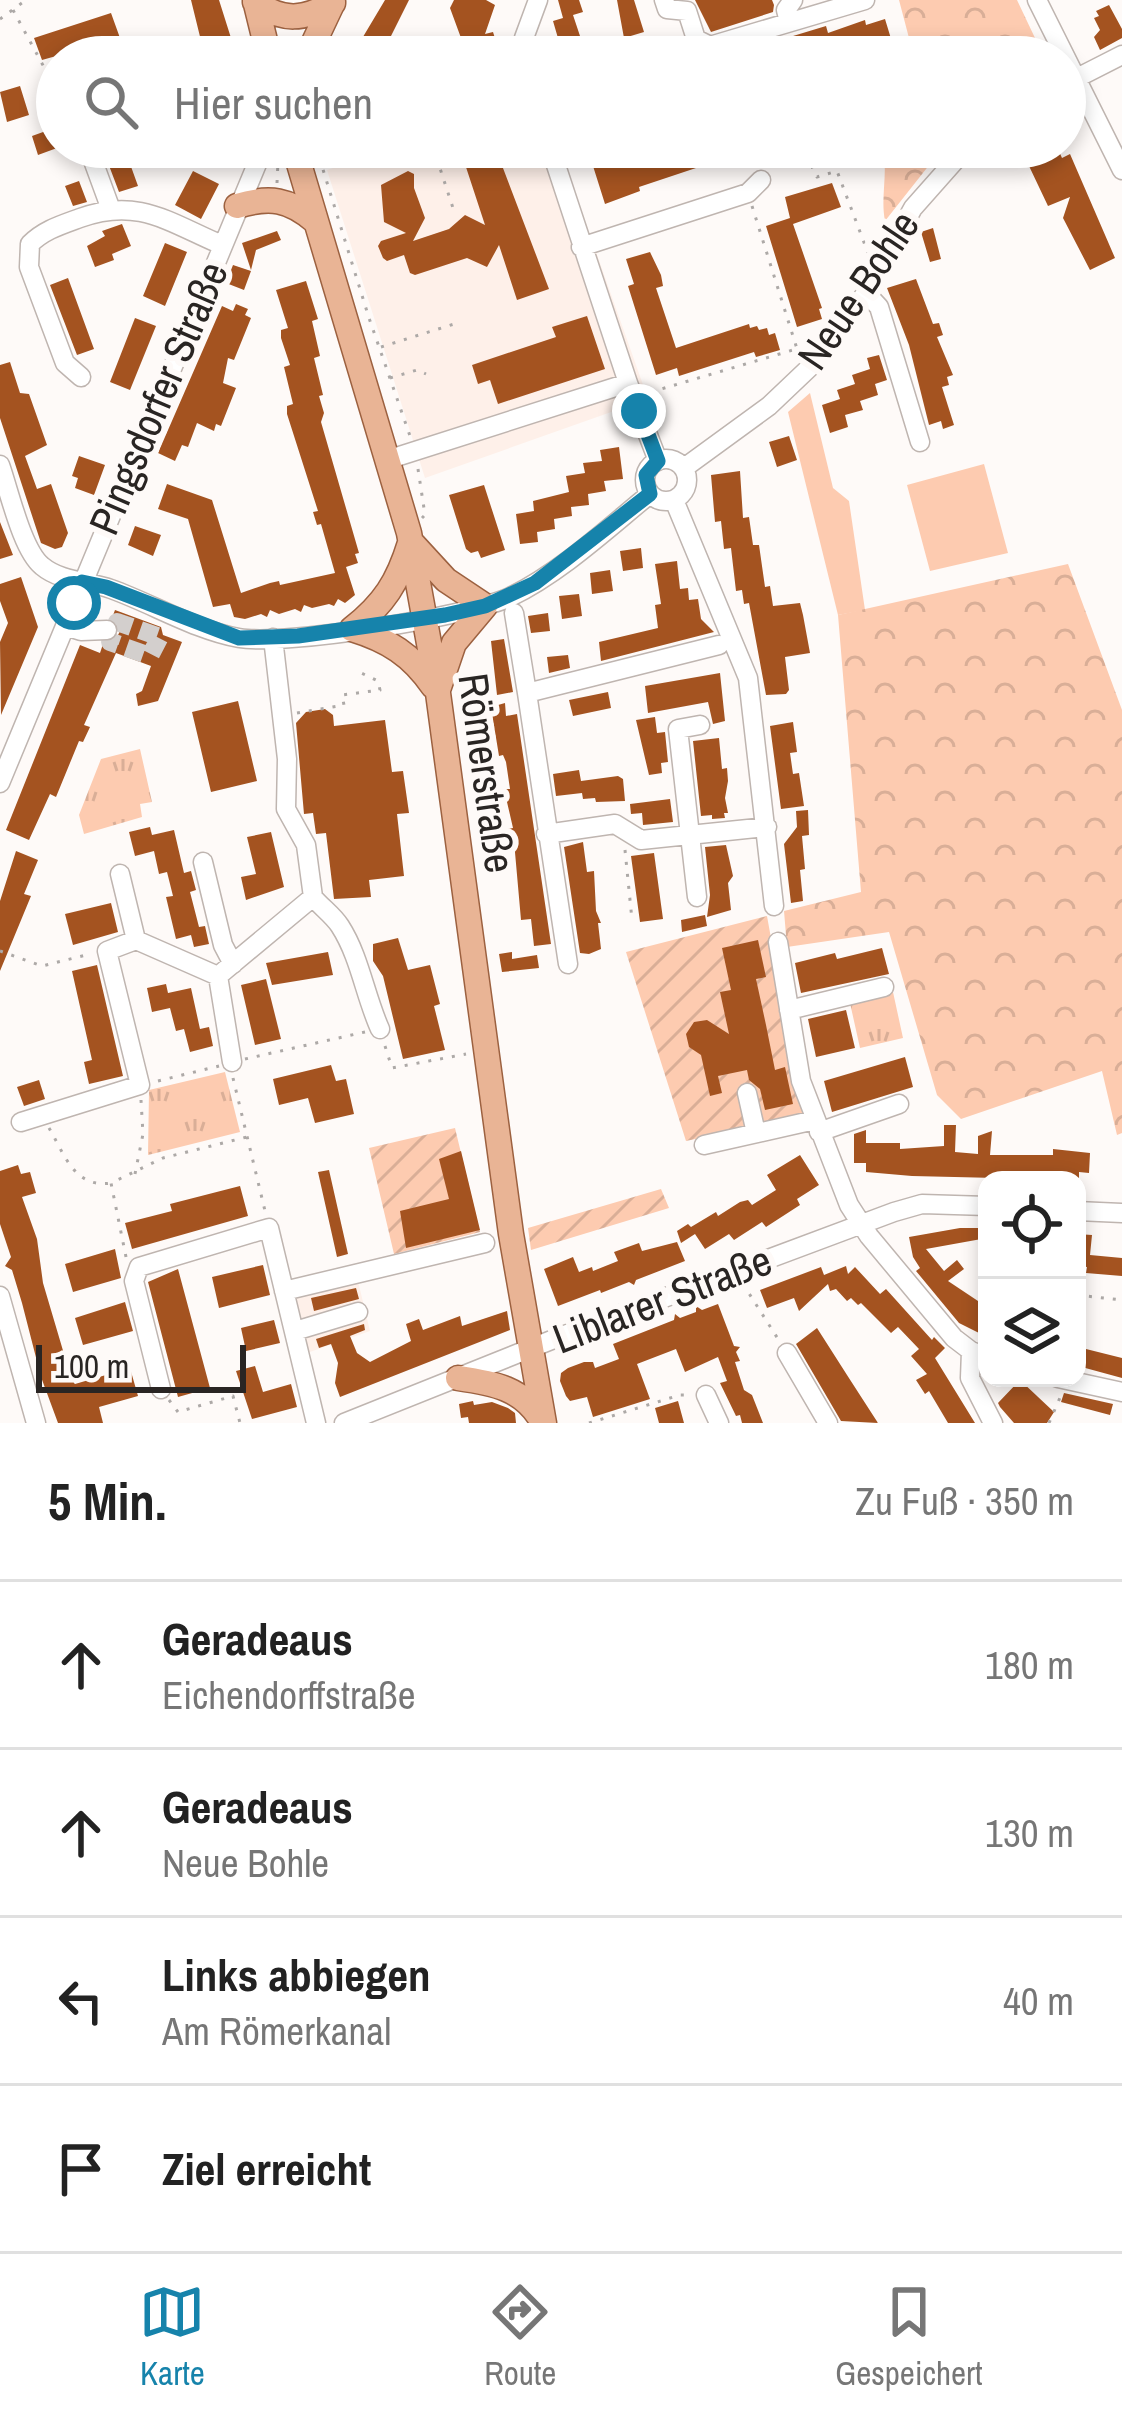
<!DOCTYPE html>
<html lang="de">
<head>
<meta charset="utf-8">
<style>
  body { margin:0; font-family:"Archivo Narrow",sans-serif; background:#f2f2f2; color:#222 }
  .controls { position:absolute; right:36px; bottom:36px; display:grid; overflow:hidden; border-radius:24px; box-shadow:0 6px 18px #0003 }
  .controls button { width:108px; height:108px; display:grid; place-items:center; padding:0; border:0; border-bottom:3px solid #e0e0e0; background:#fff; color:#222; font:60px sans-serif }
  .scale { position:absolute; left:36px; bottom:30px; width:210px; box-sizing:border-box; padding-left:12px; border:6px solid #292523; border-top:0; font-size:33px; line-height:42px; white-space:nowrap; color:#292523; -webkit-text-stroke:9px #fefaf8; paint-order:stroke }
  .stop { position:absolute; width:36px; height:36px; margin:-27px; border:9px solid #1683ab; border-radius:50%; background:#fff }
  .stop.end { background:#1683ab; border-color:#fff; box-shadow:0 3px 12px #0008 }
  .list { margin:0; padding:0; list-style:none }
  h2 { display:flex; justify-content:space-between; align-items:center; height:156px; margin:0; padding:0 48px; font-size:51px }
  h2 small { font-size:39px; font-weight:400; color:#767676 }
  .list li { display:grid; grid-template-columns:78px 1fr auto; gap:36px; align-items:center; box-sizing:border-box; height:168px; padding:0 48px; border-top:3px solid #e0e0e0 }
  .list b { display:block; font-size:45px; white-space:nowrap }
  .list p { margin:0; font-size:39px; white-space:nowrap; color:#767676 }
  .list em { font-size:39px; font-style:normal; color:#767676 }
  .icon { flex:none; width:66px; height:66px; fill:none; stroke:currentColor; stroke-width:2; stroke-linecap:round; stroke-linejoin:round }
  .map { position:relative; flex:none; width:1122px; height:1423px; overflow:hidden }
  .search { position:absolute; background:#fff; box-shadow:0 6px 18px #0003; left:36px; right:36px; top:36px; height:132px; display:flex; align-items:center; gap:30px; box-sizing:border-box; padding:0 42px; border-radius:66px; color:#767676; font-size:45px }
  .sheet { height:828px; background:#fff }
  nav { display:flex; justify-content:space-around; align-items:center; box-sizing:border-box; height:168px; border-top:3px solid #e0e0e0; background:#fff; font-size:33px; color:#767676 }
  nav a { display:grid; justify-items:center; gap:6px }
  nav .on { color:#1683ab }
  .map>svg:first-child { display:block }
</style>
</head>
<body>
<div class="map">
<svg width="1122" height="1423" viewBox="0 0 1122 1423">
  <defs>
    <pattern id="forest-crowns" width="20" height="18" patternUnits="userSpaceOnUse" patternTransform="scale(3)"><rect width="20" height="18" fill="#fdcbb0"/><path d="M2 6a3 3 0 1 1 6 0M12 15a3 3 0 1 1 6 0" fill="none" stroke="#d9ae97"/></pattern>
    <pattern id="park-tufts" width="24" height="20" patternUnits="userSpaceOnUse" patternTransform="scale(3)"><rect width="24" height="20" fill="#fdcbb0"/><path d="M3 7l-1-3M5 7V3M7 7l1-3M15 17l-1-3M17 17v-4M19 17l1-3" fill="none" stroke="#d9ae97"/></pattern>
    <pattern id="garden-furrows" width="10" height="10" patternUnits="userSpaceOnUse" patternTransform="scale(3)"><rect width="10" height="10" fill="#fdcbb0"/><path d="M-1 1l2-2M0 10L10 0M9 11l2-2" fill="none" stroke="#d9ae97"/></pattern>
  </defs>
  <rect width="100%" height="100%" fill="#fefaf8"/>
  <path fill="#fef0e9" d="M396 147H559L648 399 425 478 327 170Z
    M357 1277 370 1331 307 1353 293 1293Z"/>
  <path fill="#fdcbb0" d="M810 393 833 488 849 501 865 610 838 615 788 412Z
    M984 464 1008 553 930 571 907 485Z"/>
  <path fill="url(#forest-crowns)" d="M899 0H1017L1044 57H914Z
    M882 147H949L930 164 885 221C880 196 889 171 882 147Z
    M1068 564 1122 710V1133L1117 1135 1102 1071 961 1119 937 1095 889 932 787 947 784 911 861 892 838 615Z"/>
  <path fill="url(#park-tufts)" d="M140 749 152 802 140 804 142 817 84 834 79 815 101 759Z
    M893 992 903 1038 860 1048 850 1003Z
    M225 1072 240 1132 148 1155 149 1090Z"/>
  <path fill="url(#garden-furrows)" d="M767 916 803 1116 686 1141 626 952Z
    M455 1128 480 1232 394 1254 369 1148Z
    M661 1189 669 1208 531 1250 528 1228Z"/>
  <path fill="#a45320" d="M191 0H219L237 57H205Z
    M385 0H409L385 48 402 57H351Z
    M454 0H486L495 5 485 34 493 32 501 57H468L450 8Z
    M558 0H579L583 12 573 15 581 39 571 42 575 57H553L550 48 560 45 553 21 563 18Z
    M617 0H634L644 32 624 38Z
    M695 0H772L774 5 773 12 711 32Z
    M1109 5 1122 29V38L1100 50 1094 37 1100 30 1094 18 1099 16 1096 11Z
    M111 13 120 38 42 60 34 38Z
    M885 19 892 42 842 57H800L793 36 826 26 828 33 865 20 866 25Z
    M20 86 29 115 7 122 0 92Z
    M57 127V148L38 155 32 136Z
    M102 147H124L138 186 119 192Z
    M172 147H213L179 163Z
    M495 147 549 289 517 300 499 245 487 267 467 258 415 275 410 273 404 255 387 261 383 258 378 246 381 241 406 233 384 222 381 185 408 171 414 174V188L425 218 413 241 449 229 465 215 485 225 463 158Z
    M587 147H749L750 150 639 187 640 191 605 204Z
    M1020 147H1057L1062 158 1070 154 1115 258 1090 270 1063 218 1070 197 1048 206Z
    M193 171 219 184 201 219 175 205Z
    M79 181 87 202 73 206 65 186Z
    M832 183 841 207 793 224 822 308 819 309 822 319 797 327 766 226 790 218 785 197Z
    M122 224 131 246 112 254 114 260 95 267 87 246 105 236 102 231Z
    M933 228 941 259 930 262 921 232Z
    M277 231 281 240 256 250 251 270 242 243Z
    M165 243 187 252 165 306 143 296Z
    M650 252 661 275 663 286 656 288 676 348 749 324 750 328 757 326 759 330 767 328 769 335 775 333 780 350 756 357 754 352 679 376 677 368 656 375 628 286 634 284 626 259Z
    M233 265 251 271 244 290 226 283Z
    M68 278 94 349 77 355 50 285Z
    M916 279 933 324 939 323 943 335 937 337 953 375 947 377 949 385 942 387 954 425 943 429 941 421 929 425 909 345 887 288Z
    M306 281 318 319 312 321 320 356 314 358 323 395 319 396 324 413 321 422 359 553 355 554 358 563 346 567 355 595 345 603 338 599 334 606 329 604 312 608 304 605 301 612 295 609 279 614 270 610 267 617 261 614 245 619 234 617 230 604 213 607 188 519 158 509 167 484 212 500 241 593 270 583 279 581 280 585 335 573 321 524 317 525 313 512 318 511 287 414V406L293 404 284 367 290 365 281 338V330L288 328 276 290Z
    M236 304 248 309 245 315 251 318 234 360 228 358 223 383 236 388 221 426 216 424 214 431 197 423 188 447 182 445 175 461 158 453 222 306 233 311Z
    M587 316 605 369 498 404 490 380 478 384 472 365 556 337 552 327Z
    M135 318 156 326 130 390 110 382Z
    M879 355 887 380 875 384 878 395 860 401 863 410 845 415 848 427 830 433 822 405 840 399 837 390 855 384 852 375 870 369 867 358Z
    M10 362 20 393 29 394 47 445 25 456 37 489 51 484 68 533 62 547 55 549 41 543 0 418V365Z
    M789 436 797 460 777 467 769 442Z
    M619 447 623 479 604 481 606 491 588 494 589 505 571 507 572 516 554 519 555 529 537 532 538 542 520 544 516 514 534 511 533 501 569 492 566 476 585 473 583 463 602 461 600 450Z
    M79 456 105 465 94 495 75 488 78 478 72 476Z
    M740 471 743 518 749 517 753 545H759L765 587 770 586 773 606 800 603 803 615 810 653 785 657 789 690 786 694 766 695 749 603 744 604 742 590 736 591 731 548 724 549 721 521 715 522 711 475Z
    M484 485 505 550 481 558 478 551 471 553 466 549 449 495Z
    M0 522 13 555 0 559Z
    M135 526 161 535 153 556 128 545Z
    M641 548 643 568 623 571 620 551Z
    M677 561 680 589 688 588 689 600 698 599 701 619 714 632 601 661 599 642 658 628 655 605 661 604 655 564Z
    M610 570 613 591 592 594 590 573Z
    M21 577 38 627 1 715 0 642 8 623 0 601V584Z
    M579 594 582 616 562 619 559 596Z
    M115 610 161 627 163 635 182 642 158 701 138 706 136 694 142 691 151 666 116 653 84 725 90 727 83 742 79 741 56 797 50 794 29 840 6 830 80 645 100 653 103 644 115 641 120 631 112 618Z
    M548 613 550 631 531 633 528 616Z
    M504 639 513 692 497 695 491 641Z
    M568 655 570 668 549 673 547 657Z
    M720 673 725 721 713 724 708 702 648 713 645 686Z
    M608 692 611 708 573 716 569 700Z
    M238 701 257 781 211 792 192 712Z
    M505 703 506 716 517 714 551 944 534 946 531 919 521 920 514 841 505 842 503 830 513 828 504 789H510L506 762 503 755 499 756 491 707Z
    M325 709 333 715 334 726 385 720 392 772 403 771 409 813 397 814 404 876 369 880 371 897 334 899 326 833 316 834 313 813 304 814 296 723 306 712Z
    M655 717 657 733 665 732 668 762 661 763 662 773 649 775 636 720Z
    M793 722 797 752 790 753 793 774 799 773 804 806 781 809 770 726Z
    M719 738 722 769 727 768 728 781 725 798 728 813H724L725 818 712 819V815L701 816 693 741Z
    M579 770 581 781 618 776 623 779 625 801 596 802 595 798 583 799 582 793 556 796 553 774Z
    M670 799 673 822 643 825 642 813 631 814 630 804Z
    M808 810 809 835 802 836 805 869 800 870 803 901 791 903 784 844 797 827 796 811Z
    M150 827 152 835 174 830 184 873 191 871 196 890 190 892 199 927 205 926 209 944 194 947 191 935 176 939 166 897 173 896 167 872 159 874 154 851 135 856 129 832Z
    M271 832 284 887 246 900 241 877 256 874 247 837Z
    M583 842 587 872 594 871 596 911 601 923H598L601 949 589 954 580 953 564 847Z
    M726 845 733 876 728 883 731 910 707 917 710 895 705 847Z
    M16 851 38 860 24 894 31 896 0 971V901Z
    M654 853 663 919 640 922 631 856Z
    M111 903 118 932 73 945 65 914Z
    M705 915 707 926 682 932 681 920Z
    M398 938 408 970 430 965 440 1004 434 1006 445 1050 403 1059 383 976 373 961V944Z
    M758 940 766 977 756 979 766 1025 775 1070 785 1067 793 1104 765 1110 760 1089 749 1080 747 1070 718 1076 722 1093 710 1096 701 1055 689 1047 686 1034 694 1022 707 1020 729 1034 720 992 731 990 722 948Z
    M882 948 889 974 801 993 795 963 835 953 837 959Z
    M328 952 333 975 272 985 266 963Z
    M512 952V959L537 955 539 968 502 972 499 954Z
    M97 965 123 1076 89 1084 84 1062 92 1060 72 971Z
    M266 979 281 1039 255 1045 241 985Z
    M166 984 168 993 191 988 200 1029 209 1027 213 1046 190 1052 184 1029 176 1031 170 1008 152 1012 147 988Z
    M846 1010 855 1048 816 1057 808 1019Z
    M905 1057 913 1087 832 1112 824 1081Z
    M331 1065 336 1081 346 1079 354 1114 315 1123 308 1098 279 1105 273 1079Z
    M39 1080 45 1099 24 1106 17 1087Z
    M944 1125H956L955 1152 978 1154V1136L992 1131 990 1155H1053V1149L1090 1153 1089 1173 1079 1172V1180L912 1176 866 1172V1163H854V1134L866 1130V1143H900V1149L944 1146Z
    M461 1151 480 1230 406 1248 400 1211 449 1199 439 1159Z
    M800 1155 819 1185 797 1199 800 1205 766 1227 762 1222 734 1240 729 1234 705 1249 695 1234 681 1243 677 1231 688 1224 691 1227 716 1212 718 1216 740 1202 748 1200 752 1205 776 1190 767 1175Z
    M18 1165 21 1174 30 1172 36 1193 22 1197 37 1239 43 1283 72 1381 75 1384 130 1368 138 1396 99 1407 103 1423H58L41 1377 22 1303 12 1270 5 1266 11 1257 0 1224V1171Z
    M329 1170 348 1254 337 1257 318 1172Z
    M240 1186 248 1216 132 1249 125 1223 172 1211 170 1204Z
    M960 1228H987V1238L926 1249 944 1271 957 1260 964 1269 948 1281 987 1307V1337L959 1323 916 1271 920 1268 913 1257 909 1237Z
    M1077 1234 1092 1235 1090 1255 1122 1258V1276L1086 1273 1087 1267 1077 1266Z
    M677 1242 685 1261 636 1280 634 1285 629 1282 601 1293 600 1290 558 1306 544 1269 573 1257 579 1272 592 1267 593 1271 618 1261 614 1252 639 1243 642 1251Z
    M115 1249 121 1278 73 1292 65 1264Z
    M263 1265 270 1295 219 1308 212 1277Z
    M846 1266 848 1274 855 1267 880 1294 886 1289 932 1340 934 1337 945 1348 935 1358 975 1423H948L929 1391 925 1394 916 1380 927 1374 911 1356 919 1349 898 1327 891 1333 861 1303 858 1305 851 1298 847 1301 836 1289 830 1291 828 1284 799 1311 794 1298 767 1308 760 1290 821 1267 824 1275Z
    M178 1269 210 1388 178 1397 148 1282Z
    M356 1288 359 1299 314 1311 311 1298Z
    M125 1302 133 1331 83 1345 75 1318Z
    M718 1304 734 1346 740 1347 736 1352 740 1361 735 1362 744 1390 752 1395 763 1423H742L740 1415 736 1416 720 1383 727 1381 718 1357 685 1372 676 1349 637 1364 650 1399 593 1417 587 1397 570 1401 566 1396 560 1381 561 1373 568 1368 584 1362H593L595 1368 619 1359 613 1344 674 1320 675 1314 680 1318 696 1312V1306L702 1310Z
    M507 1311 510 1330 340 1397 335 1383 338 1363 331 1344 319 1348 316 1339 364 1324 365 1330 350 1336 357 1353 370 1362 411 1341 406 1324 419 1319 423 1330 460 1316 462 1326Z
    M274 1320 280 1343 246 1351 241 1328Z
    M817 1328 847 1375 878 1423 841 1421 796 1344Z
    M1082 1348 1122 1358V1378L1078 1366Z
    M255 1366 263 1392 291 1384 297 1407 252 1419 236 1371Z
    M1020 1380 1054 1412 1047 1423H1014L1000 1407 998 1403Z
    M1064 1393 1113 1404 1110 1415 1061 1402Z
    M473 1401 474 1405 492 1402 508 1408 515 1413 516 1423H469L468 1417 461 1418 459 1404Z
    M678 1401 684 1423H659L655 1408Z"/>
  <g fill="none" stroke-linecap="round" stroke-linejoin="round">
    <path stroke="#d3cfcd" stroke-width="18" stroke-dasharray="18 9" stroke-linecap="butt" d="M157 636 117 622 110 642 150 656 163 631"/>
    <defs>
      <path id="minor" d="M664 0 667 9 687 11 696 39 710 46 865 0
        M1037 0 1122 170
        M789 22 786 10 793 0
        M105 57 120 51
        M523 57 524 38 538 0
        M662 57 683 51
        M57 76 51 90 57 110
        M1067 83 1122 55
        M88 147 110 207
        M550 147 628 383 658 461
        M581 247 748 193 761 180
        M866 293 879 307 920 442
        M81 377 65 363 29 267 30 244C44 230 61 225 80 218 138 197 168 222 222 245
        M645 480a21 21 0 1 1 42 0a21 21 0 1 1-42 0Z
        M390 459 628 383
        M0 465C9 490 22 550 42 566 61 582 89 581 111 589 153 604 195 630 239 638 285 646 467 617 510 597 560 573 607 529 650 494
        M684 468 769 406 809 368 866 293 913 208 967 147
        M674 500 748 678 774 906
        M514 613 527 693 719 645
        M65 626 81 631 107 630
        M527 693 568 964
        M0 783 264 147
        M546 834 615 824 641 840 767 827
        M203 862 223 945 233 964
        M120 874 136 940
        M313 897C321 907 333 915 340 926 360 957 365 996 380 1029
        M697 897 678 729 700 725
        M778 942 801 1081 849 1205 869 1236 954 1338 971 1351 987 1357
        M218 976 313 897 306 845 286 809 287 759 273 638
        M218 976 232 1062
        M789 1010 884 987
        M747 1093 756 1133
        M21 1122 140 1085 107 951 136 940 218 976
        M819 1132 899 1104
        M704 1145 815 1120
        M1077 1211 1122 1213
        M284 1291 485 1243
        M0 1296 36 1423
        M295 1331 358 1312
        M971 1351 970 1378 993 1423
        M787 1353 828 1423
        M1058 1378 1122 1392
        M161 1389 134 1281 139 1267 269 1228 316 1423
        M706 1395 719 1423
        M344 1423 554 1339 894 1212 922 1204 987 1206"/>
      <path id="major" d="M255 0 269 57
        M255 2C283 22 304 20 333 3
        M307 57 333 2
        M294 147 409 533 438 693 511 1234 544 1423
        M237 206C270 196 289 199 315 221
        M412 543 446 580 485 606 454 643 439 687
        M352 629C388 640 412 655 433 686
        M352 629C384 604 398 582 410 543
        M458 1378C493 1383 523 1388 542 1421"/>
    </defs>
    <use href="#minor" stroke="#bfb5b0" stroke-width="21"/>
    <use href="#major" stroke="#9c6140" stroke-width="27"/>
    <path stroke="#ada9a7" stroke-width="3" stroke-dasharray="3 9" stroke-linecap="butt" d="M13 10 45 69
      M0 19 26 0
      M316 147 369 318 410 436
      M433 147 453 208
      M806 155 817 177 837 171 868 253
      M277 183 278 162
      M752 206 798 352
      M381 347 454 324
      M390 378 417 370 426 374
      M651 392 793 350
      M418 469 425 515 422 518
      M297 713 344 705 342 695 380 690 378 681 357 671
      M625 850 632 920
      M0 951 42 966 90 954
      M385 1046 392 1068 466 1054
      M245 1059 365 1032
      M233 1078 266 1215
      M158 1081 219 1066
      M49 1128C64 1153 74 1189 111 1183
      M135 1174 143 1134 141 1100
      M126 1257 111 1183 163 1158 247 1137
      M980 1281 987 1251
      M743 1284 780 1342
      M1077 1295 1122 1300
      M169 1400 178 1412 233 1396 240 1423
      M589 1423 680 1395H692
      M1049 1423 1062 1393"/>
    <use href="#minor" stroke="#fff" stroke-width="18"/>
    <use href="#major" stroke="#e9b495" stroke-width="24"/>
  </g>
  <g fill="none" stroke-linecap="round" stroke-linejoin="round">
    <path stroke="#1683ab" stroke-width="15" d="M74 603 82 582 106 587 239 638 298 636 445 615 485 606 535 583 650 494 646 475 658 461 639 411"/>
  </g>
  <g text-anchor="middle" stroke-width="12" stroke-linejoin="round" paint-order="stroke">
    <g font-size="42" fill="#292523" stroke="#fefaf8">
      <text transform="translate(858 290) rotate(-56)" y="15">Neue Bohle</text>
      <text transform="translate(158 398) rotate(-67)" y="15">Pingsdorfer Straße</text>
      <text transform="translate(487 773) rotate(82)" y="15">Römerstraße</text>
      <text transform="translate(662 1299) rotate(-21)" y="15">Liblarer Straße</text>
    </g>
  </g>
</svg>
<div class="controls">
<button><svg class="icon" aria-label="locate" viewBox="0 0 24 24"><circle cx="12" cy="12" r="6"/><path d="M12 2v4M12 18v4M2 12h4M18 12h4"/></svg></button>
<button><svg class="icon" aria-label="layers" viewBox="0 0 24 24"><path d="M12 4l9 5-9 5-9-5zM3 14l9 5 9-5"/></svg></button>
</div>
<div class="scale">100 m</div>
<div class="stop" style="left:74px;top:603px"></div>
<div class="stop end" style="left:639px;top:411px"></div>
<div class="search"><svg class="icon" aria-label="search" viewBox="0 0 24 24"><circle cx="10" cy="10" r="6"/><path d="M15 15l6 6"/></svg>Hier suchen</div>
</div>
<section class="sheet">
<h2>5 Min.<small>Zu Fuß · 350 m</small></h2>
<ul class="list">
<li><svg class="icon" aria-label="ahead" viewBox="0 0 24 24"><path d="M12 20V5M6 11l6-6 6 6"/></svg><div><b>Geradeaus</b><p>Eichendorffstraße</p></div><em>180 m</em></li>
<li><svg class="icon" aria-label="ahead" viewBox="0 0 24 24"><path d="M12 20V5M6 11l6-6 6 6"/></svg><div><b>Geradeaus</b><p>Neue Bohle</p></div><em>130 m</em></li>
<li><svg class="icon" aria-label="left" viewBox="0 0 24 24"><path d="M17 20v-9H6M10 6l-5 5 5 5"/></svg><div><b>Links abbiegen</b><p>Am Römerkanal</p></div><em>40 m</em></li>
<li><svg class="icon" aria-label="arrive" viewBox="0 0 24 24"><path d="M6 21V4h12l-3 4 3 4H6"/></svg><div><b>Ziel erreicht</b></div></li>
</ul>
</section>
<nav>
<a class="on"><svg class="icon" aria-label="map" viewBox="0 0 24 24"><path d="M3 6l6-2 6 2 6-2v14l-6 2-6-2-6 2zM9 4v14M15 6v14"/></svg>Karte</a>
<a><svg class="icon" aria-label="directions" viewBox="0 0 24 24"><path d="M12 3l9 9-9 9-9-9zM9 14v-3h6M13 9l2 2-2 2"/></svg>Route</a>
<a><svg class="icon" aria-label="saved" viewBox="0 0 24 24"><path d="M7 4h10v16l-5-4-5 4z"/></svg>Gespeichert</a>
</nav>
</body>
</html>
